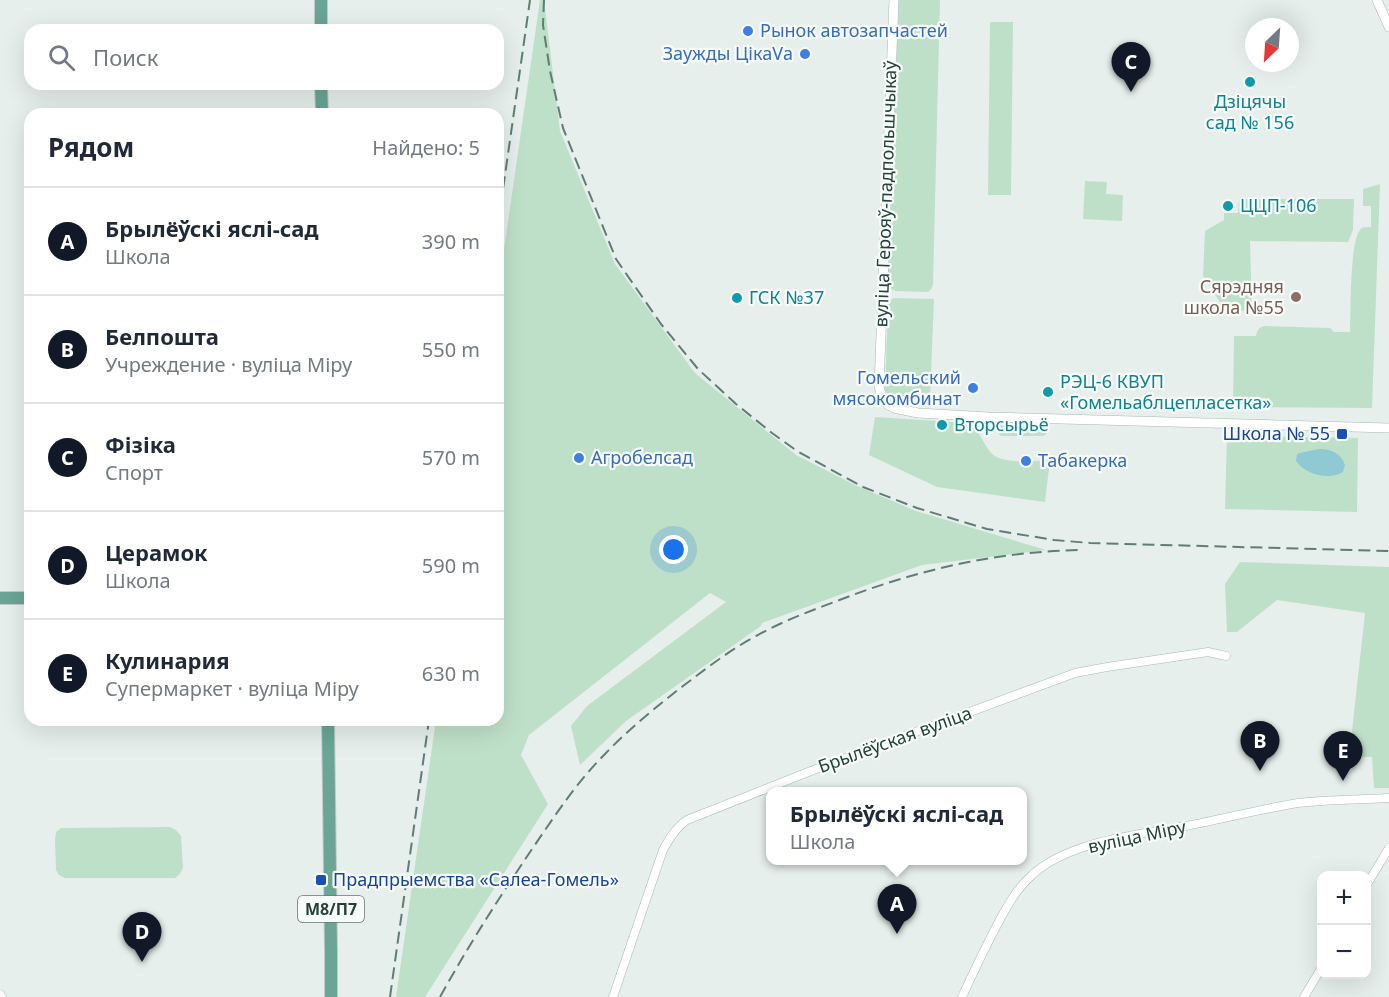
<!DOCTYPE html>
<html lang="ru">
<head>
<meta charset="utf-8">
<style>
  body { margin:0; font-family:"Noto Sans",sans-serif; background:#f6f6f7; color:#1f2937 }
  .controls { position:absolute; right:18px; bottom:18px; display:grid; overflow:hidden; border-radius:12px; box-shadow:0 6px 24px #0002 }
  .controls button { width:54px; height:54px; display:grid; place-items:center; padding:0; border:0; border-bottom:2px solid #e0e1e3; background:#fff; color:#1f2937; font:30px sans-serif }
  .compass { position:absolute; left:1245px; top:18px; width:54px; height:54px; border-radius:50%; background:#fff; box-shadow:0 6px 24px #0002; rotate:205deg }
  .you { position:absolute; left:674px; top:550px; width:21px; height:21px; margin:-15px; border:4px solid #fff; border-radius:50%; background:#1a73e8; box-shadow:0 0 0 9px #1a73e833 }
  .badge { display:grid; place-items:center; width:39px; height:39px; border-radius:50%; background:#111827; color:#fff; font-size:20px; font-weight:700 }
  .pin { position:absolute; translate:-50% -50px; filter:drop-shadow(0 2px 3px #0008) }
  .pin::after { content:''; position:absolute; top:32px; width:21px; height:18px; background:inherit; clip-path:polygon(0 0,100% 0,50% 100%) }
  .popup { position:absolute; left:766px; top:787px; width:261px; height:78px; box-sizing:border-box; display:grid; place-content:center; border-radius:12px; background:#fff; filter:drop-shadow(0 2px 4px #0005); font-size:20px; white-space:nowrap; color:#747a83 }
  .popup b { font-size:22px; color:#1f2937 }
  .popup::after { content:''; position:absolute; left:50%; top:100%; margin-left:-12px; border:12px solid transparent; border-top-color:#fff }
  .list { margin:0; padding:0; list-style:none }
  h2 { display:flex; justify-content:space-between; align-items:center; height:78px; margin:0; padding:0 24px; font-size:26px }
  h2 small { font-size:20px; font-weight:400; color:#747a83 }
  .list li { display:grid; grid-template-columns:39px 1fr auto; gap:18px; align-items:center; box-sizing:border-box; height:108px; padding:0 24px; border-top:2px solid #e0e1e3 }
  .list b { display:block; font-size:22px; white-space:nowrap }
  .list p { margin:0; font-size:20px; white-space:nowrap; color:#747a83 }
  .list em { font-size:20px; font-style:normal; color:#747a83 }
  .icon { flex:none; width:33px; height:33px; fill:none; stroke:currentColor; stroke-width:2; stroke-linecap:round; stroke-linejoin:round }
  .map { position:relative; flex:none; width:1389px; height:997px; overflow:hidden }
  .search { position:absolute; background:#fff; box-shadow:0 6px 24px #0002; left:24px; top:24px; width:480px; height:66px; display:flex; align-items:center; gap:15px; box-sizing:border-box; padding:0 21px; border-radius:18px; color:#747a83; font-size:22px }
  .panel { position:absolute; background:#fff; box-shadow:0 6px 24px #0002; left:24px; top:108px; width:480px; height:618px; border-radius:18px }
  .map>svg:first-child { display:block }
</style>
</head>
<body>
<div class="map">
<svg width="1389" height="997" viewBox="0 0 1389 997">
  <rect width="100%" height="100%" fill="#e6efeb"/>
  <path fill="#bfe0c8" d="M540 0H544L560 131 615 264 695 373 796 455 857 486 916 511 1046 550 922 565 762 623 761 626 626 721 580 765 571 726 587 706 726 602 710 593 529 735 521 755 548 804 425 997H396L436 720H498V291Z
    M899 0H940L933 284 932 288 928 292 895 291 890 288 887 283Z
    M990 22H1013L1011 195H988Z
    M1085 181 1107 182 1106 194 1123 195 1122 221 1083 219Z
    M1380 184 1372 408 1233 407 1234 336H1256C1257 331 1258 328 1264 326L1330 328 1334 332H1350C1351 315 1349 235 1362 228 1363 227 1370 227 1371 227V206H1363V189Z
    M1239 199H1354L1353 230 1348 242 1250 241 1252 311 1225 310 1203 276 1205 231 1224 220V213H1238Z
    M894 298 934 299 930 399H893L887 395 885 390 888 305 889 301Z
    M875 417 968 423C979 429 983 443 991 453 1000 464 1037 462 1050 459L1045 502 937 487 869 455Z
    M1002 422 1043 424 1047 427V433L1044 436H1001L997 431 998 425Z
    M1227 436 1358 438 1357 512 1225 509Z
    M1240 562 1389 567V788H1374L1372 757H1351L1352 731 1365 613 1277 600 1237 632H1227L1225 584Z
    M170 827 176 830 181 836 183 868 180 874 175 878H65L59 875 56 870 55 840 56 832 61 828Z"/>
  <path fill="#8ec9d4" d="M1319 449C1331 449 1341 453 1345 465L1343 472C1329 481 1305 474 1296 461L1297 454 1300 453Z"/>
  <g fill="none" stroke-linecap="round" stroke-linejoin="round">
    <defs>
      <path id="minor" d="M1366 886 1389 848
        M0 994 2 997
        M613 997 663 850C669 839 676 827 687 820L816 769 1075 673 1107 667 1208 652 1226 656
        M962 997C973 973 984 950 996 927 1006 908 1016 889 1032 875 1069 841 1138 835 1186 826 1224 819 1260 809 1298 803 1328 799 1359 800 1389 798
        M1304 997 1322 967"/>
      <path id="tertiary" d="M894 0 879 387 882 397 887 404 894 408 918 413 989 417 1389 428
        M1377 0 1389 27"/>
      <path id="primary" d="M321 0V30
        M321 84 322 114
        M0 598H30
        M328 720 331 952V997"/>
    </defs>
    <use href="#minor" stroke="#a8b8b2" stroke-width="9"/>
    <use href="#tertiary" stroke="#a8b8b2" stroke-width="10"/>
    <use href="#primary" stroke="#c2cac8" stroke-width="14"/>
    <use href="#minor" stroke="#fff" stroke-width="8"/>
    <use href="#tertiary" stroke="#fff" stroke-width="9"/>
    <use href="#primary" stroke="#6aa596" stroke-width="12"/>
    <path stroke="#5f7d75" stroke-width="2" stroke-dasharray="12 6" stroke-linecap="butt" d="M544 0 543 25 550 71 563 128 616 259 661 324 698 369 736 404 772 433 797 451 863 487 917 508 987 529 1054 540 1090 543 1389 551
      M498 224 530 0
      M390 997 429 720
      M440 997C467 948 497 901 528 855 552 820 575 784 605 754 629 729 656 707 683 686 707 668 731 649 758 635 783 621 810 611 837 601 916 570 998 551 1083 550"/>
  </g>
  <g fill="#3f7fe0" stroke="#f7fbf9" stroke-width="2">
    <circle cx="748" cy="31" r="6"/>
    <circle cx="805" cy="54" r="6"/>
    <circle cx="973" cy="388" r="6"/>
    <circle cx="579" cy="458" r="6"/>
    <circle cx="1026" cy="461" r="6"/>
  </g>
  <g fill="#0f9aa8" stroke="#f7fbf9" stroke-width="2">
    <circle cx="1250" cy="82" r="6"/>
    <circle cx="1228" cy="206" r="6"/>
    <circle cx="737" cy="298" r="6"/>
    <circle cx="1048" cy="392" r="6"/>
    <circle cx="942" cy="425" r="6"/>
  </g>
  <circle fill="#8d6e63" stroke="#f7fbf9" stroke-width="2" cx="1296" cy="297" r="6"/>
  <g fill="#1a4fb4" stroke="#f7fbf9" stroke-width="2">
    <rect x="1336" y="428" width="12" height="12" rx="3"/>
    <rect x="315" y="874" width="12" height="12" rx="3"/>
  </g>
  <g text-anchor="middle" stroke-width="4.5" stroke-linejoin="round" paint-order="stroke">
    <rect fill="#f7fbf9" stroke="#637a73" stroke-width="1.5" x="298" y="896" width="66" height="26" rx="4.5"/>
    <g font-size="16" font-weight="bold" fill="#24423a">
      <text x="331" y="915">М8/П7</text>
    </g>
    <g font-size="18" fill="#366cbe" stroke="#f7fbf9" text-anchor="start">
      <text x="760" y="37">Рынок автозапчастей</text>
      <text x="793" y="60" text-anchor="end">Заужды ЦікаVа</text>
      <text x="961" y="384" text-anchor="end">Гомельский<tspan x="961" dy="21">мясокомбинат</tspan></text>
      <text x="591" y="464">Агробелсад</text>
      <text x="1038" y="467">Табакерка</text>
    </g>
    <g font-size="18" fill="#0d838f" stroke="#f7fbf9" text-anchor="start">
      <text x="1250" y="108" text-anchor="middle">Дзіцячы<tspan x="1250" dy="21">сад № 156</tspan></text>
      <text x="1240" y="212">ЦЦП-106</text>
      <text x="749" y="304">ГСК №37</text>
      <text x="1060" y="388">РЭЦ-6 КВУП<tspan x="1060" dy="21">«Гомельаблцепласетка»</tspan></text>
      <text x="954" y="431">Вторсырьё</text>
    </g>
    <g font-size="18" fill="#24423a" stroke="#f7fbf9">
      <text transform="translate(886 194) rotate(-88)" y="6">вуліца Герояў-падпольшчыкаў</text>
      <text transform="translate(895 740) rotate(-20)" y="6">Брылёўская вуліца</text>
      <text transform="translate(1137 837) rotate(-12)" y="6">вуліца Міру</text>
    </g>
    <g font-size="18" fill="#785e54" stroke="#f7fbf9" text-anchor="end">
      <text x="1284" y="293">Сярэдняя<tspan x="1284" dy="21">школа №55</tspan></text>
    </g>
    <g font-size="18" fill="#164399" stroke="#f7fbf9" text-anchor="end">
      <text x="1330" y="440">Школа № 55</text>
      <text x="333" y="886" text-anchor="start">Прадпрыемства «Салеа-Гомель»</text>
    </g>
  </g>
</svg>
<div class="controls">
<button>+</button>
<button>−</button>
</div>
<svg class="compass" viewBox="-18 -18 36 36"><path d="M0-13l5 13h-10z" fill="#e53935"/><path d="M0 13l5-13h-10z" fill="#747a83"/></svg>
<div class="you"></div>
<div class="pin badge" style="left:897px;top:934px">A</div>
<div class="popup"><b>Брылёўскі яслі-сад</b>Школа</div>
<div class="pin badge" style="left:1260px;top:771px">B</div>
<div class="pin badge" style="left:1131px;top:92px">C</div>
<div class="pin badge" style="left:142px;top:962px">D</div>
<div class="pin badge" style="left:1343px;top:781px">E</div>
<div class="search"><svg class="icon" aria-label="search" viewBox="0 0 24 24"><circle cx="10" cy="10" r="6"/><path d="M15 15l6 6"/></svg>Поиск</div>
<section class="panel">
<h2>Рядом<small>Найдено: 5</small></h2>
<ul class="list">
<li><span class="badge">A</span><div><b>Брылёўскі яслі-сад</b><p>Школа</p></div><em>390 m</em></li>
<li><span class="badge">B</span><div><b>Белпошта</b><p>Учреждение · вуліца Міру</p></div><em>550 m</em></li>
<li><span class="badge">C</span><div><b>Фізіка</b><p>Спорт</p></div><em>570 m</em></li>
<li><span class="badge">D</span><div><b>Церамок</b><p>Школа</p></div><em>590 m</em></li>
<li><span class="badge">E</span><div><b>Кулинария</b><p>Супермаркет · вуліца Міру</p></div><em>630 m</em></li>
</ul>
</section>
</div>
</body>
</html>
